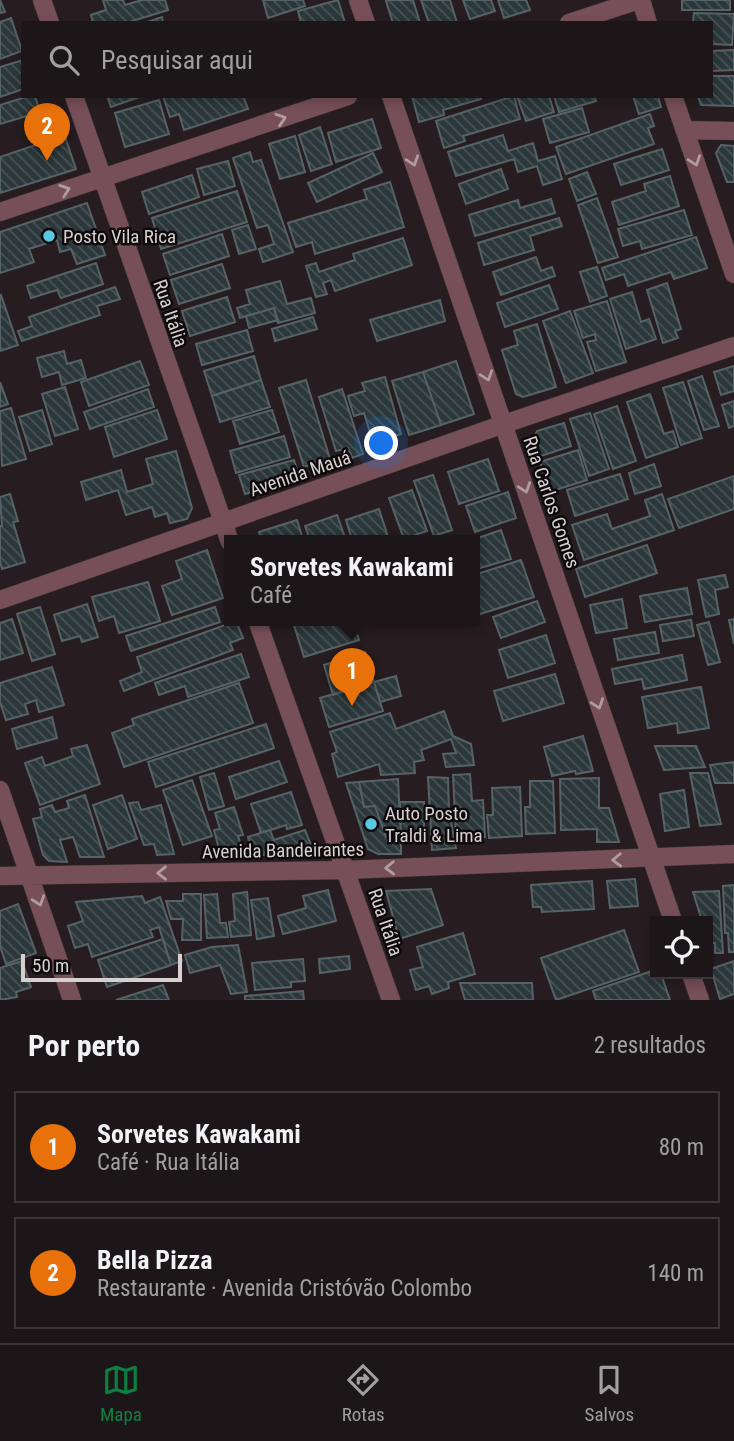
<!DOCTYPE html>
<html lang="pt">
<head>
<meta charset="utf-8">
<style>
  body { margin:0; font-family:"Roboto Condensed",sans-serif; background:#251f21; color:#f1f3f6 }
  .controls { position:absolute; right:21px; bottom:21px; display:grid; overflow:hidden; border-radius:0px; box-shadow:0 4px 10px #0003 }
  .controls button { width:63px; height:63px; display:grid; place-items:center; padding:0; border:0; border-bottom:2px solid #3b3537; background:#1d1618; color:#f1f3f6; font:35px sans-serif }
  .scale { position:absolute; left:21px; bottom:18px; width:161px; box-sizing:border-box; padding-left:7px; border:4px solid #d7d0d1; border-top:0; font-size:19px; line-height:24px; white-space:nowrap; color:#d7d0d1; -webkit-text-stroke:5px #0d090a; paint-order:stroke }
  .you { position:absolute; left:382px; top:444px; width:24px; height:24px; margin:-18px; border:5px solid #fff; border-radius:50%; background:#1a73e8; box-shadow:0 0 0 10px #1a73e833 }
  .badge { display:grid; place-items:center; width:46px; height:46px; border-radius:50%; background:#0b8043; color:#fff; font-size:23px; font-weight:700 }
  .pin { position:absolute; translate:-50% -58px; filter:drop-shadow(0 2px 4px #0008) }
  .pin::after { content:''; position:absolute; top:37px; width:24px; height:21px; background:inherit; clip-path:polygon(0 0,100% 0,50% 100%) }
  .popup { position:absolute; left:224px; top:535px; width:256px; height:91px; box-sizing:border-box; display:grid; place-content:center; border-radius:0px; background:#1d1618; filter:drop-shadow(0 2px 5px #0005); font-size:23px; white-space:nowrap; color:#a09fa2 }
  .popup b { font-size:26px; color:#f1f3f6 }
  .popup::after { content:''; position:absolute; left:50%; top:100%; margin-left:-14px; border:14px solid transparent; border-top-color:#1d1618 }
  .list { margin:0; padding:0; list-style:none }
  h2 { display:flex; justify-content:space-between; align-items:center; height:91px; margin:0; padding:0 28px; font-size:30px }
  h2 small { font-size:23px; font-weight:400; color:#a09fa2 }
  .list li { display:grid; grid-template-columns:46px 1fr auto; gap:21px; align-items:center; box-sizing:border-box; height:112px; margin:0 14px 14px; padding:0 14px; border:2px solid #3b3537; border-radius:0px }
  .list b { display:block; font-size:26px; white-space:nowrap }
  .list p { margin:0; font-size:23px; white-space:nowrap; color:#a09fa2 }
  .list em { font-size:23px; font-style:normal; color:#a09fa2 }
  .icon { flex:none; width:38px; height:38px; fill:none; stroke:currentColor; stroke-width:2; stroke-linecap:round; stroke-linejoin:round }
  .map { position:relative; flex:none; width:734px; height:1000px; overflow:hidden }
  .search { position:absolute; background:#1d1618; box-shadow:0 4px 10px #0003; left:21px; right:21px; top:21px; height:77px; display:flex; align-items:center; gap:18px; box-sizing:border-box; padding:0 24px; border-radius:0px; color:#a09fa2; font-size:26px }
  .sheet { height:343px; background:#1d1618 }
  nav { display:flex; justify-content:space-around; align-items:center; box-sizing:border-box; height:98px; border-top:2px solid #3b3537; background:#1d1618; font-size:19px; color:#a09fa2 }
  nav a { display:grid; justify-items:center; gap:4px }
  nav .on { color:#0b8043 }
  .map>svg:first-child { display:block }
</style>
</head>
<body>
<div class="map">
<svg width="734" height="1000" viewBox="0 0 734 1000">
  <defs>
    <pattern id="building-back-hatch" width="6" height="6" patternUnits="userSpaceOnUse" patternTransform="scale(1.75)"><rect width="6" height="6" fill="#2b373a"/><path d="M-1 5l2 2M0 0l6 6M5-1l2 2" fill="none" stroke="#495355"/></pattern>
  </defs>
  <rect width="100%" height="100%" fill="#271d20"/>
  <path fill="url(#building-back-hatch)" stroke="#566366" stroke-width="2" d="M0 0 5 12 0 13Z
    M103 0H123L125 5 142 0H165L168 10 126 23H93L91 15 106 10Z
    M263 0H303L305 6 268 18Z
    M338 0 345 23H301L298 11Z
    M390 0H413L420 23H393L386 1Z
    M421 0H450L457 23H429Z
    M463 0H491L495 11 470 19Z
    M498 0H526L530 10 504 18Z
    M682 0H730V10H682Z
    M694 13 734 14 732 45 711 44V23H693Z
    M162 17 163 23H144Z
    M11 18 22 51 0 59V22Z
    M734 50V70L711 71V51Z
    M23 60V89L0 97V67Z
    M711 76H734V106L701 105 698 96H711Z
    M29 96H35L40 112 0 124V105Z
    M107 96H142L111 107Z
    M163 96H243L248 109 184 130 179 114 170 117Z
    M412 96H481V99L443 110 444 115 419 122Z
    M514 96 520 119 463 136 465 141 444 148 436 121Z
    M517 96H549L554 112 526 121Z
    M554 96H594L596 101 559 112Z
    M633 96H658L661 107 639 114Z
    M159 100 169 134 125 147 115 113Z
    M582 108 589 132 550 143 543 119Z
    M650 114 654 126 648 128 654 144 566 174 556 147Z
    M372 119 381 148 336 162 328 133Z
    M320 127 332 164 311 171 299 135Z
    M62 128 76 169 0 193V157L39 144 36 136Z
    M503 135 508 151 533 143 538 161 555 156 562 179 543 185 537 166 518 172 514 159 456 176 448 152Z
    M295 136 305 172 280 179 269 144Z
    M721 145 734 146V182H727L716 153Z
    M662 149 669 170 621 185 614 164Z
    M250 152 253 162 261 160 293 252 263 262 259 249 274 244 268 225 257 228 233 158Z
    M373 153 382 172 317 202 308 183Z
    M228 161 235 186 204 195 197 169Z
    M501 169 508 189 466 204 459 184Z
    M587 172 596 194 577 201 569 179Z
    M192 175 199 197 149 214 142 192Z
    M670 176 679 206 619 225 612 202 646 191 644 184Z
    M390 182 404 227 315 254 312 242 296 247 288 223 367 199 364 190Z
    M237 191 247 222 161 249 152 218Z
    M597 198 618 257 598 263 578 205Z
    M551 199 555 213 475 236 469 215 518 200 520 208Z
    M87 203 105 255 77 264 71 249 60 252 57 240 29 249 34 262 0 273V232Z
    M684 210 692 235 642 249 640 241 623 246 618 229Z
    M559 218 562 226 530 236 534 250 484 265 478 243Z
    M248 225 256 249 239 254 232 230Z
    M222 234 229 256 170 275 163 254Z
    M696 237 707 268 674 279 671 272 628 286 624 274 606 280 602 268Z
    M403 238 412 265 335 291 331 280 323 283 327 294 316 297 306 266 316 263 319 272 355 260 353 254Z
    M536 257 541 271 552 267 555 276 501 295 493 272Z
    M96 263 103 284 61 298 57 290 31 298 27 286Z
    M222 264 230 288 179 304 171 280Z
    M597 267 607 296 590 302 580 272Z
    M280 281 287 304 311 298 315 313 278 323 274 308 240 318 237 308 250 304 246 290Z
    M667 283 681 329 675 331 678 338 663 343 647 290Z
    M549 285 558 309 505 327 497 303Z
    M115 287 120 299 97 306 100 315 22 341 18 331 32 326 29 317Z
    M632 292 641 322 649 319 656 339 626 349 610 299Z
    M1 295 18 345 0 351V296Z
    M227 297 235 322 190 336 182 311Z
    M440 300 445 321 377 341 370 320Z
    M607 301 626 362 596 371 587 342 596 340 595 334 583 338 574 311Z
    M274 308 278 320 249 328 246 316Z
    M570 311 593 373 566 383 543 321Z
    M313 317 317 329 275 341 272 329Z
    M537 324 556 387 523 397 516 394 502 350 518 345 514 331Z
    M247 330 253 351 202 365 196 344Z
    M64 351 67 364 81 360 86 378 62 385 59 372 42 377 37 358Z
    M254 356 261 380 212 396 204 371Z
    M140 361 149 385 89 406 81 382Z
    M456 361 474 414 441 425 423 372Z
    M734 366V391L721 395 714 372Z
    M423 372 441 425 409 435 392 381Z
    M702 376 719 426 704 430 688 381Z
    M385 377 401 434 373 442 364 413 354 416 348 396 365 391 362 383Z
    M261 380 270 407 220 422 212 396Z
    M306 380 330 459 304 467 279 388Z
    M0 382 8 404 0 407Z
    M683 382 702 438 681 445 663 388Z
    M65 387 78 429 55 436 42 394Z
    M148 389 154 407 90 429 84 412Z
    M342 389 363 454 352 458 348 448 336 451 319 397Z
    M650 394 664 434 673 431 678 447 646 458 627 402Z
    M734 401V426L729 428 722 405Z
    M617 406 636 461 613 469 594 414Z
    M11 408 26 459 2 466 0 411Z
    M42 410 52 444 30 451 19 417Z
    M157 410 167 439 114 457 105 427Z
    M272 410 279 432 240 444 233 421Z
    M590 413 609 469 589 476 570 419Z
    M564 423 571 446 538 457 533 440 537 431Z
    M284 436 290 457 236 473 230 451Z
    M578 450 587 480 549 492 540 462Z
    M176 451 192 508 187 519 170 523 167 513 155 517 152 507 126 515 118 490 86 500 81 482 121 470 127 492 153 484 146 459Z
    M488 459 499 491 459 504 448 472Z
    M294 460 300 479 245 494 239 475Z
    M654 464 661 486 635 494 629 473Z
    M620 474 628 499 575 516 567 490Z
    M433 475 452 530 434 536 414 481Z
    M734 476V509L679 528 668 499Z
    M412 490 427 531 404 539 389 498Z
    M508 492 516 518 475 532 466 506Z
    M10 494 18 521 13 522 25 562 2 569 0 561V526H2L0 497Z
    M662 494 674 530 584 560 572 525 607 514 612 529 650 516 645 500Z
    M379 509 389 540H352L346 520Z
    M337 515 346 540H310L305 526Z
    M297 520 303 539 261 540 259 532Z
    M501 530 511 559 474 570V540H472Z
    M647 545 657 573 585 597 576 569Z
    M207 550 223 598 172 615 162 586 182 579 176 561Z
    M521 560 534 597 477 615 474 608V575Z
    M725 575 728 587 715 590 719 614 706 617 698 580Z
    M148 582 160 621 119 633 114 616 99 621 92 597Z
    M687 588 692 614 645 622 640 596Z
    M622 599 627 628 596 633 590 605Z
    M537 601 545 622 501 638 493 617Z
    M87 604 98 637 82 642 80 636 62 641 54 615Z
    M40 607 55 654 32 661 17 614Z
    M215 607 220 622 131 651 126 636Z
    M12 619 23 653 0 660V623Z
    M734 619V644L729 620Z
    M300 620H353L359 640 304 657 293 622Z
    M691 620 694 636 663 641 660 625Z
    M236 621 243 638 230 643 233 650 124 691 120 681 142 672 137 657Z
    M709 622 720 662 708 665 697 625Z
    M655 632 659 653 618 660 614 639Z
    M546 635 555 663 508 678 499 650Z
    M365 652 374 682 333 695 324 665Z
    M241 654 249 677 188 697 185 686 159 695 155 683Z
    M682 655 687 680 644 689 642 679 615 684 612 669Z
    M52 667 64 705 39 712 36 700 25 704 28 714 6 720 0 702V683Z
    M555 674 564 703 503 721 494 691Z
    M396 676 401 696 380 702 374 682Z
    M374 682 383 711 329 727 320 698Z
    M239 683 253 723 124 767 112 733 134 725 132 719Z
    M701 687 709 728 678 733 677 723 648 728 642 697Z
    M444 711 453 736 471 744 474 765 446 767 443 754 456 753 451 739 421 750 424 760 414 762 415 773 381 775 379 764 338 777 332 754 337 752 330 732 390 713 396 729Z
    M52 717 57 738 17 749 12 729Z
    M266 724 274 748 156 787 148 762Z
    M583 736 593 771 576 774 575 771 552 776 544 747Z
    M87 745 100 784 40 805 25 763 42 757 45 766 73 756 71 749Z
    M655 746H696L705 767 664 770Z
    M279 761 287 782 236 799 229 777Z
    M734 762V783H715L710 765Z
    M214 773 224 806 209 810 200 777Z
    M690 773H708L721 824 700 826Z
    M470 774 472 801 483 800 485 837 456 839 453 775Z
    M428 777 448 778 449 811 456 848 432 850Z
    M599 778V808H609L619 842H597V829L561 830 560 779Z
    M398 779 401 842 388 843 375 806 364 807 359 782Z
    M192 780 212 836 183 845 163 790Z
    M530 781H553L555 833 526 834 525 807H530Z
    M359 782 364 807 375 806 388 843 401 842V854H378L368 849 346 783Z
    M520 787 522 836 489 838 487 815H493L492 788Z
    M684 790 689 827 665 831 660 794Z
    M291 792 302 825 287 829 286 825 261 833 251 804Z
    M85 795 104 857H80L73 837 60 840 67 862 49 861 43 855 33 819 42 817 40 809 52 805 55 812 69 808 67 801Z
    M122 795 137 839 108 849 93 805Z
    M138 802 141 810 161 805 174 854 157 855 154 844 144 845 129 803Z
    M400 802H424V842H401Z
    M234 807 243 835 238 836 243 851 231 854 228 846 219 849 214 830 220 829 215 813Z
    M270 830 274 840 305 830 314 853 252 855 248 837Z
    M635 879 638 906 610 908 607 881Z
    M592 881 594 909 542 912 541 907H533L531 885Z
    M734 885V952H729L728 933H725L723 886Z
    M431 889 443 925 399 939 386 891Z
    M328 890 336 921 283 934 278 916 306 908 303 896Z
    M719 891 723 953H715V943H708V921H702L693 892Z
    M247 892 251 935 231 937 229 922 235 921 233 894Z
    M183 894H201V940H182L183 919H171L166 901H183Z
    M217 894 220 923H226L228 937 207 938 204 895Z
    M142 896 145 903 160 897 182 961 171 965 159 927 150 930 153 937 92 957 88 944 75 948 68 926 83 921 76 902Z
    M268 898 274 936 257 939 251 900Z
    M18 904 36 953 6 964 0 946V911Z
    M624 930 639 972 556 1000 541 958Z
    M463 933 475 974 448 982 449 988 432 994 429 986 416 990 410 970 423 967 417 947Z
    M163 939 171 965 107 987 98 960Z
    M238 945 247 992 231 994 220 965 190 973 185 955 212 947Z
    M349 956 350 969 320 973 319 959Z
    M303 959 305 981 291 982V987L255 990 252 963Z
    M22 961 31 987 16 992 17 997 0 1000V968Z
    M734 961V994L720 999 711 969Z
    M655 970V974H661L670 1000H596L593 991Z
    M460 983H532L533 1000H465Z
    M163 985 169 1000H116Z
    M303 991 304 1000H245V996Z"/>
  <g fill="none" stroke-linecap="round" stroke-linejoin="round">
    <defs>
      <path id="minor" d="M42 0 50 23
        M358 0 366 23
        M641 0 648 23
        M569 23 639 0
        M74 96 230 542
        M391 96 673 921
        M673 96 734 274
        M685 130 734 131
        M0 212 348 96
        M0 600 504 424 734 346
        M257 620 391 1000
        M0 790 72 1000
        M0 876 345 870 734 854
        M691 974 700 1000"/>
    </defs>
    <use href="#minor" stroke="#433a3c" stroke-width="19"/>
    <use href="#minor" stroke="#774f59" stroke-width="18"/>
  </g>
  <defs><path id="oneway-chevron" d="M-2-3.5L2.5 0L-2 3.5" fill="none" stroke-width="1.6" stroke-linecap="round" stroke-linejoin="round" transform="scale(1.75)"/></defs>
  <g stroke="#b19ca1">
    <use href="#oneway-chevron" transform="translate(281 119) rotate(-18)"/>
    <use href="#oneway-chevron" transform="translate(413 161) rotate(71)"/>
    <use href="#oneway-chevron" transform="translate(695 161) rotate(71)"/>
    <use href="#oneway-chevron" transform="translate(65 190) rotate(-19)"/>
    <use href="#oneway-chevron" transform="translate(487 376) rotate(71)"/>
    <use href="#oneway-chevron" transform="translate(525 488) rotate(71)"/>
    <use href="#oneway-chevron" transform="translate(598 704) rotate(71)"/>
    <use href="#oneway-chevron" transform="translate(617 860) rotate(178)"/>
    <use href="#oneway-chevron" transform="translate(390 868) rotate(178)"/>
    <use href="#oneway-chevron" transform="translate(162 873) rotate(179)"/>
    <use href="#oneway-chevron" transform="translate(39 901) rotate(71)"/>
  </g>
  <g fill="#57c9e1" stroke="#0d090a" stroke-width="2.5">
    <circle cx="49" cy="236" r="7"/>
    <circle cx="371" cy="824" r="7"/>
  </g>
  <g text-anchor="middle" stroke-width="5" stroke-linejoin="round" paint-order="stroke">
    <g font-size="19" fill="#d7d0d1" stroke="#0d090a" text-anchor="start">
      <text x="63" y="243">Posto Vila Rica</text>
      <text x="385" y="820">Auto Posto<tspan x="385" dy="22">Traldi &amp; Lima</tspan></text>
    </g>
    <g font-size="19" fill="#d7d0d1" stroke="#0d090a">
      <text transform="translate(171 313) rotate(71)" y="7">Rua Itália</text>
      <text transform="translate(300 473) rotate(-19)" y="7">Avenida Mauá</text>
      <text transform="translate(552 502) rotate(71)" y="7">Rua Carlos Gomes</text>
      <text transform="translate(283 850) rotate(-1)" y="7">Avenida Bandeirantes</text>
      <text transform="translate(386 922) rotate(71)" y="7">Rua Itália</text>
    </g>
  </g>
</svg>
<div class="controls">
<button><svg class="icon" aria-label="locate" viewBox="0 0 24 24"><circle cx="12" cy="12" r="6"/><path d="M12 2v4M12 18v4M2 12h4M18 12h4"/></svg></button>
</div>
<div class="scale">50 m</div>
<div class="you"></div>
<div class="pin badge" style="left:352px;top:706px;background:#e8710a">1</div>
<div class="popup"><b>Sorvetes Kawakami</b>Café</div>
<div class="pin badge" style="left:47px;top:161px;background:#e8710a">2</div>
<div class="search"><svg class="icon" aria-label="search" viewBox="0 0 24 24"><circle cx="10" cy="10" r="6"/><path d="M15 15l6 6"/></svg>Pesquisar aqui</div>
</div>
<section class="sheet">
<h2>Por perto<small>2 resultados</small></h2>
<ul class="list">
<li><span class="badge" style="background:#e8710a">1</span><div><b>Sorvetes Kawakami</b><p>Café · Rua Itália</p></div><em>80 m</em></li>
<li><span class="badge" style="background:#e8710a">2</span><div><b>Bella Pizza</b><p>Restaurante · Avenida Cristóvão Colombo</p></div><em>140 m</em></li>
</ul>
</section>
<nav>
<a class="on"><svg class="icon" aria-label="map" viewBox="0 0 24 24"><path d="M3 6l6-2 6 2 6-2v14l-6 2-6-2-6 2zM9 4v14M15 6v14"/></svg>Mapa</a>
<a><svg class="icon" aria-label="directions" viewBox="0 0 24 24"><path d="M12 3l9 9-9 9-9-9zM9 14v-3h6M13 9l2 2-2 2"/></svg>Rotas</a>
<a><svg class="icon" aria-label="saved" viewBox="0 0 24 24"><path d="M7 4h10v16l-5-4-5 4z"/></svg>Salvos</a>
</nav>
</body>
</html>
